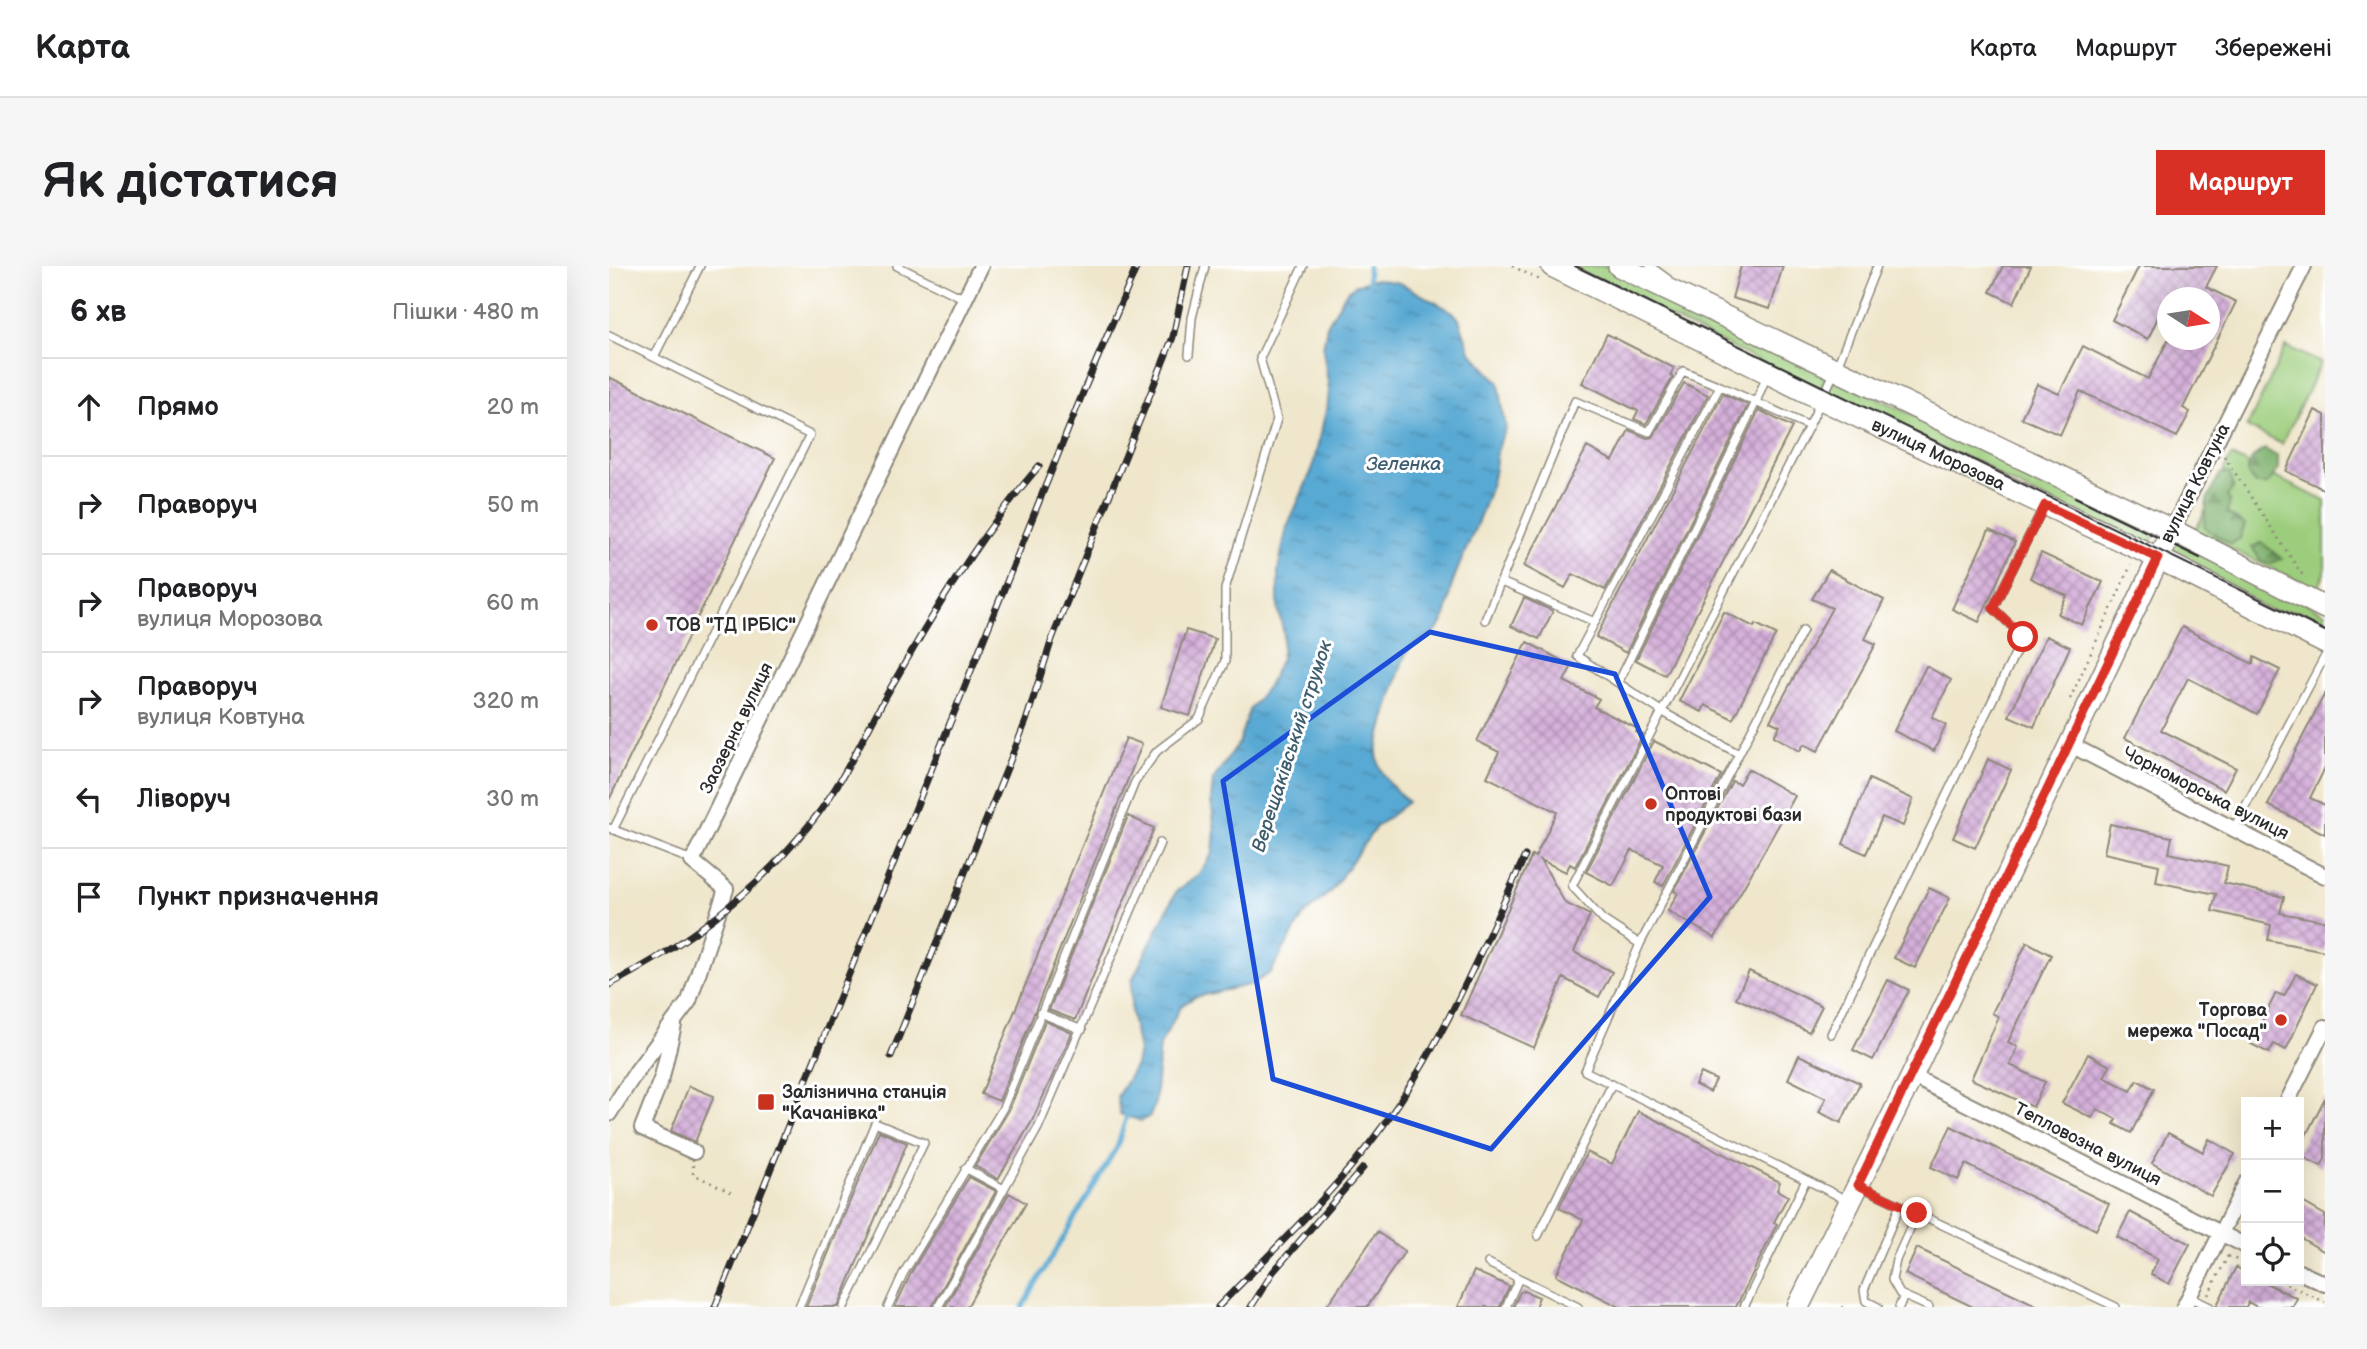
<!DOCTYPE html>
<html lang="uk">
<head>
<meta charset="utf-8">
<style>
  body { margin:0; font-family:"Balsamiq Sans",sans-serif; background:#f6f6f6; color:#202124 }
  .controls { position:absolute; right:21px; bottom:21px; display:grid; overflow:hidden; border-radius:0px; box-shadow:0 7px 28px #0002 }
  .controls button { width:63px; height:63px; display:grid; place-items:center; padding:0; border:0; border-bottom:2px solid #e0e0e0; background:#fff; color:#202124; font:35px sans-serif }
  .compass { position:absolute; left:1548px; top:21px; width:63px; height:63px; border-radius:50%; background:#fff; box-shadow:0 7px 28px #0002; rotate:102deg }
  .stop { position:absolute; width:21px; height:21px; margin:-16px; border:5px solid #d93025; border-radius:50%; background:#fff }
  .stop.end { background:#d93025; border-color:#fff; box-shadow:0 2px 7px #0008 }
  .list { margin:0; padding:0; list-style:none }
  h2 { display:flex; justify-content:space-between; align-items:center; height:91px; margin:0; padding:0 28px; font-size:30px }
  h2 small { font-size:23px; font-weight:400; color:#757577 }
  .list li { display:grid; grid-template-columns:46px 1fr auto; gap:21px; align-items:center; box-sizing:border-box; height:98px; padding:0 28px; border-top:2px solid #e0e0e0 }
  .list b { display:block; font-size:26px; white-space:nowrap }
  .list p { margin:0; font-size:23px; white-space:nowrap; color:#757577 }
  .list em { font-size:23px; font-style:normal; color:#757577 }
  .icon { flex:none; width:38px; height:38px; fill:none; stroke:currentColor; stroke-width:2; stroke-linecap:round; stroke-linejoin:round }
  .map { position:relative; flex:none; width:1716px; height:1041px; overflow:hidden; border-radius:0px }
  header { display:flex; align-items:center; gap:42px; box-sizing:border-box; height:98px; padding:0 35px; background:#fff; border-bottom:2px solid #e0e0e0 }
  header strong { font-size:33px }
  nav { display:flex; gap:38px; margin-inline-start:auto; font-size:24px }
  .intro { display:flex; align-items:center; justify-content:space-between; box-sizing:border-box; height:168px; padding:0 42px }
  h1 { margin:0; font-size:49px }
  .button { padding:18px 32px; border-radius:0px; background:#d93025; color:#fff; font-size:24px; font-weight:700 }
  main { display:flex; gap:42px; padding:0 42px }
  aside { flex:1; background:#fff; border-radius:0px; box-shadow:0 7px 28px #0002 }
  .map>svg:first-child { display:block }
</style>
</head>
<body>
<header>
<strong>Карта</strong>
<nav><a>Карта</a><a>Маршрут</a><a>Збережені</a></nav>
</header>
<div class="intro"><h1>Як дістатися</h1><a class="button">Маршрут</a></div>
<main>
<aside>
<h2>6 хв<small>Пішки · 480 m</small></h2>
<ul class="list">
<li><svg class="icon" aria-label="ahead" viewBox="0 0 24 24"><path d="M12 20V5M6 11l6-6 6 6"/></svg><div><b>Прямо</b></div><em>20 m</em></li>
<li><svg class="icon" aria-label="right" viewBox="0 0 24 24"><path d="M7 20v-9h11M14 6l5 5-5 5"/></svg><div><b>Праворуч</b></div><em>50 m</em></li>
<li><svg class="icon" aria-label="right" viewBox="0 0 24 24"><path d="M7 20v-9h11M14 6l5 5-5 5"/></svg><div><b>Праворуч</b><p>вулиця Морозова</p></div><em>60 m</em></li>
<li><svg class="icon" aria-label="right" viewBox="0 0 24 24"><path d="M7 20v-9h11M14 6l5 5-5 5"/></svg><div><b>Праворуч</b><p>вулиця Ковтуна</p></div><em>320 m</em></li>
<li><svg class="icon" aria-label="left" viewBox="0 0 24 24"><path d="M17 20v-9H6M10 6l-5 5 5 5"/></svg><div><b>Ліворуч</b></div><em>30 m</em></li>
<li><svg class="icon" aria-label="arrive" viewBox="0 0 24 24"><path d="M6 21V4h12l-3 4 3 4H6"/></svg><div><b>Пункт призначення</b></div></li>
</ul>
</aside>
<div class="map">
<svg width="1716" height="1041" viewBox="0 0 1716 1041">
  <defs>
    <pattern id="forest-firs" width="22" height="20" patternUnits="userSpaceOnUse" patternTransform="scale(1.75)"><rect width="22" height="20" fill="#7db06c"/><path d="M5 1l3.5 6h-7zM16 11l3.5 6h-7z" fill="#678f59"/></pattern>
    <pattern id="water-ripples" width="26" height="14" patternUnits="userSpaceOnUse" patternTransform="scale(1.75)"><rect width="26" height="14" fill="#58a9d3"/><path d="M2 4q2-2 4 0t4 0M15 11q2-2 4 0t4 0" fill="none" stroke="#498aab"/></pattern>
    <pattern id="building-cross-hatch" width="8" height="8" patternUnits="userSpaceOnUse" patternTransform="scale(1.75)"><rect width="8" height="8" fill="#d5b0da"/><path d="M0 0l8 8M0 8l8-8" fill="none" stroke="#ad8fb1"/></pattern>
  </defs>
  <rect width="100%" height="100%" fill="#fff"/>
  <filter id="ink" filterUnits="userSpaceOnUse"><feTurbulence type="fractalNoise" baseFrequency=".0143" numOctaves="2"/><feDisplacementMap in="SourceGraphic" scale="14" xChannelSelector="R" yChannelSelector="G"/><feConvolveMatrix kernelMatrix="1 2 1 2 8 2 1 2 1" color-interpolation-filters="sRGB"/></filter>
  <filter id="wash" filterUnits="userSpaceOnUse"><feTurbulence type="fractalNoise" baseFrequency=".00686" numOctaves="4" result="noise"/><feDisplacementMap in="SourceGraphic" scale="28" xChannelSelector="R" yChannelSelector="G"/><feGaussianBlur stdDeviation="1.57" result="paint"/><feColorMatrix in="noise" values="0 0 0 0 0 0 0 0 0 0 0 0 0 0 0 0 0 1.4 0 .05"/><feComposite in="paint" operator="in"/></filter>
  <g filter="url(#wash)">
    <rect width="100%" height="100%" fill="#efe6cb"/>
    <path fill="#9ccd7c" stroke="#647c54" stroke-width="2" d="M955 0H998L1220 106 1210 124Z
      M1677 80 1712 97 1673 178 1638 161Z
      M1226 112 1548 263 1539 283 1219 128Z
      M1622 190 1716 235V307L1708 324 1586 266Z
      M1564 269 1716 347V372L1554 291Z"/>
    <path fill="url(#forest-firs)" stroke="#546e4c" stroke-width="2" d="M1656 183 1669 191V204L1658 218H1646C1632 204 1641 191 1656 183Z
      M1620 207 1625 221 1618 230 1621 235 1618 247 1636 259 1631 272 1622 278 1605 269 1595 260 1598 234 1611 208Z
      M1653 277 1673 293 1662 297 1652 295 1643 281Z"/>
    <path fill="url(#water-ripples)" stroke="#426a7f" stroke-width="2" d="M767 13 791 17 844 46 850 53 861 85 890 117 897 164C883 187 890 195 882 219 872 253 855 285 843 318 839 330 840 344 834 355 827 371 809 373 798 386 793 393 768 478 768 488 769 507 785 524 799 536L767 561 722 625 694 650 662 706 644 718 586 731 572 740 551 779 546 837 541 850 532 855 511 848 508 831 527 799 530 785 522 745 523 714 567 626 589 609 604 587 606 564 602 535 604 514 630 476 640 444 659 420 672 393 675 368 669 342V304L678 261 703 204 719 136 720 123 714 83 718 59 737 27 746 19Z"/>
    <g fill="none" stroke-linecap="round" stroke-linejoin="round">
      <path stroke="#58a9d3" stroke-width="4.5" d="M759 17V0
        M413 1041 508 881 518 849"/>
    </g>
    <g id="blocks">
      <path fill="url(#building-cross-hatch)" d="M1132 0H1174L1161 43 1123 32Z
        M1394 0H1422L1405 37 1381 26Z
        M1530 0H1608L1597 21 1627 36 1574 142 1581 146 1568 171 1471 125 1451 169 1412 152 1428 118 1450 128 1474 80 1539 113 1559 74H1600V32H1558L1539 73 1503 54Z
        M998 68 1065 102 1061 110 1064 111 1037 158 1025 153 1029 145 973 117Z
        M0 111 166 192 0 534Z
        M1075 117 1099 129 996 324 964 308 956 322 915 300 978 181 1004 195 1020 164 1038 172 1044 171Z
        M1114 128 1139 139 1017 387 987 371Z
        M1150 144 1183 161 1056 409 1027 394Z
        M1706 144 1716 149V224L1677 205Z
        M1380 264 1406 276 1370 356 1343 343Z
        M1432 287 1494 316 1473 359 1449 348 1458 330 1421 312Z
        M1220 304 1275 334 1256 373 1267 378 1209 485 1195 478 1191 485 1165 470 1171 460 1161 455 1223 342 1203 333Z
        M915 332 944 345 930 373 902 360Z
        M1115 346 1145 361 1147 358 1167 368 1124 453 1096 439 1093 446 1070 435Z
        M1573 361 1644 398 1645 391 1671 404 1648 448 1579 412 1552 464 1627 502 1615 524 1516 472Z
        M577 364 606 373 581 450 552 441Z
        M1437 370 1461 381 1425 461 1400 450Z
        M918 376 963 400 955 415 990 433 985 441 1029 463 1027 466 1034 469 966 601 961 598 957 606 932 594 956 637 981 649 965 686 1003 706 990 731 954 712 925 782 852 749 923 589 926 591 948 546 878 511 890 486 868 475Z
        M1317 400 1342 414 1323 451 1337 459 1325 485 1285 465Z
        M1716 427V502L1701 532 1716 539V568L1659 539Z
        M517 472 533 478 390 835 372 828Z
        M1045 475 1112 509 1054 620 1046 616 1054 599 1023 584 1004 620 977 606Z
        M1379 493 1402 504 1366 582 1344 572Z
        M1139 503 1186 530 1106 672 1059 645 1069 627 1065 625 1123 515 1130 518Z
        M1260 513 1304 533 1294 560 1273 551 1257 588 1234 578Z
        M519 550 545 562 466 754 440 744Z
        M1501 558 1563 571 1560 587 1619 600 1615 617 1675 631 1671 647 1716 655V685L1659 674 1662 659 1603 645 1607 628 1547 616 1550 599 1495 587Z
        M1320 622 1341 632 1306 702 1285 692Z
        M1418 676 1442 689 1399 776 1409 781 1401 799 1436 816 1424 841 1362 813 1390 751 1383 747Z
        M1140 705 1213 740 1200 766 1127 732Z
        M1687 708 1708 718 1677 784 1665 778 1660 787 1642 778 1667 727 1675 730Z
        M1279 714 1300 724 1264 794 1244 784Z
        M436 755 463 767 423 855 389 913 366 900 400 844Z
        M1479 788 1501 800 1495 811 1522 825 1528 814 1545 823 1522 867 1505 858 1507 853 1488 843 1483 852 1453 837Z
        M1190 789 1251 817 1232 857 1210 846 1217 832 1179 813Z
        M1092 807 1107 814 1101 826 1086 819Z
        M80 820 105 830 86 876 62 865Z
        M1716 832V893L1712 900 1690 889V883Z
        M1029 845 1171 916 1168 924 1179 930 1165 956 1168 958 1127 1041H1011L947 1009 974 954 950 942 978 886 1003 898Z
        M1342 860 1500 938 1487 964 1357 898 1349 914 1322 901Z
        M270 865 298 877 237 1022 229 1041H197Z
        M1559 867 1594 886 1600 873 1626 888 1602 930 1543 897Z
        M360 911 387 925 323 1041H286L303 1005Z
        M400 927 417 937 358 1041H336Z
        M1690 934 1716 949V986L1690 971Z
        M1521 946 1581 978 1560 1018 1542 1008 1549 993 1508 971Z
        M768 966 796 985 758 1041H717Z
        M1308 982 1431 1041H1364L1296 1008Z
        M1627 1001 1637 1007V1015H1653L1688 1032 1684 1041H1648L1639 1036 1637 1041H1607Z
        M865 1005 900 1020 891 1041H849Z
        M915 1025 930 1031 926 1041H904L911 1026Z"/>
    </g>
  </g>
  <g filter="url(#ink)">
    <use href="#blocks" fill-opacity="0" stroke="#8d887b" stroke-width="2"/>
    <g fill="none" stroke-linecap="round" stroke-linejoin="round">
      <defs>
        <path id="lane" d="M288 0 356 33
          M1041 0 1059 13
          M0 69 201 169 4 564
          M580 89 583 52 596 0
          M45 91 91 0
          M1200 160 1111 120 968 390 1052 445 1130 488 1031 678 976 805 1238 934
          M892 316 986 356
          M876 354 966 135 1040 166 1074 105 1111 120
          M1009 417 1147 136 1158 109
          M1130 488 1194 364
          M0 562 83 594
          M1625 562 1716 390
          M1031 678 994 654 963 620 1200 160 1227 103 1268 0
          M431 747 473 764
          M1222 768 1414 371 1384 342 1435 240
          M356 902 393 922
          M1253 921 1507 1041
          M1308 947 1287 994 1283 1014 1291 1028 1320 1041
          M929 970 1003 818
          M879 997 969 1041
          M1580 1031 1601 1041
          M190 1041 266 857 315 877 235 1041
          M279 1041 294 1008 394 842 526 516 548 485 590 453 616 395V323L668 153 651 92 694 0
          M329 1041 429 862 551 577
          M897 1041 910 1012
          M1135 1041 1197 914
          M1269 1041 1257 1035 1255 1024 1291 939
          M1290 1041 1295 1030"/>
        <path id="street" d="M1563 264 1695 0
          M1460 478 1716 610
          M65 759 53 811 33 862 85 886
          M1303 810 1637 980
          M1678 836 1716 761
          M0 848 27 806 80 735 117 623 83 595 372 0
          M1690 1006 1716 1018
          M1575 1041 1637 917"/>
        <g id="secondary">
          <path id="s1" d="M943 0 1212 133 1549 292 1716 377"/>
          <path d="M1010 0 1563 264 1716 342"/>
          <path d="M1189 1041 1303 810 1563 264"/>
        </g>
      </defs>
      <use href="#lane" stroke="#8d887b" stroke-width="10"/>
      <use href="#street" stroke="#8d887b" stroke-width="18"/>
      <use href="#secondary" stroke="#8d887b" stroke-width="24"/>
      <path stroke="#8d887b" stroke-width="2.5" stroke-dasharray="2 5" stroke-linecap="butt" d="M903 0 931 14
        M1615 190 1694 310
        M1461 433 1522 299
        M84 899V908L123 927
        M1619 990 1637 998
        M1671 1015 1716 1036
        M1599 1029 1620 988
        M1234 1041V1040"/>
      <use href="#lane" stroke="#fff" stroke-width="7"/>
      <use href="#street" stroke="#fff" stroke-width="14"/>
      <use href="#secondary" stroke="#fff" stroke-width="21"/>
      <path stroke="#2b2b2b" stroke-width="2" d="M966 0 1716 365
        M1466 231 1591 292"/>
      <defs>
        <path id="rail" d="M0 719C79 678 150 623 205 553 234 516 254 471 277 430 323 349 369 271 430 200
          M282 790 417 455 443 373 564 71 579 0
          M106 1041 477 119 528 0
          M609 1041C665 983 726 926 773 861 834 778 873 682 916 590
          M642 1041 664 1006 754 902"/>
      </defs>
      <use href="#rail" stroke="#2b2b2b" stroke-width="7"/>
      <use href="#rail" stroke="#fff" stroke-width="4.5" stroke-dasharray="13" stroke-linecap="butt"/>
    </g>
  </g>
  <g fill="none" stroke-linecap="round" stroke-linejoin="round" filter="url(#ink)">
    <path stroke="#d93025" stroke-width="9" d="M1308 947 1249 919 1549 292 1436 239 1384 342 1414 371"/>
  </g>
  <path fill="none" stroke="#1d4ed8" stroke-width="5" stroke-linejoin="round" d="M821 366 1006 408 1101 631 882 883 664 813 614 515Z"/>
  <g fill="#c8321e" stroke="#fff" stroke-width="2.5">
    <circle cx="43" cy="359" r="7"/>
    <circle cx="1042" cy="538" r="7"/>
    <circle cx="1672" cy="754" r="7"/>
    <rect x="148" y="827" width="18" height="18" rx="3.5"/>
  </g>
  <g text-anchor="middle" stroke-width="6" stroke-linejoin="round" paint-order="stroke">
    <g font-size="18" fill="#2b2b2b" stroke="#fff">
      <text dy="6" stroke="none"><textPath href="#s1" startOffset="430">вулиця Морозова</textPath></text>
      <text transform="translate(1586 217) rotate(-63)" y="6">вулиця Ковтуна</text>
      <text transform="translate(127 462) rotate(-64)" y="6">Заозерна вулиця</text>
      <text transform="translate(1597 527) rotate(27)" y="6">Чорноморська вулиця</text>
      <text transform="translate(1479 878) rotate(27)" y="6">Тепловозна вулиця</text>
    </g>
    <g font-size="18" font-weight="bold" fill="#2b2b2b" stroke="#fff" text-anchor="start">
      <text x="57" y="365">ТОВ "ТД ІРБІС"</text>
      <text x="1056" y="534">Оптові<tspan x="1056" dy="21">продуктові бази</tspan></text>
      <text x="1658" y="750" text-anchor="end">Торгова<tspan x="1658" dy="21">мережа "Посад"</tspan></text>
      <text x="173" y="832">Залізнична станція<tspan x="173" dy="21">"Качанівка"</tspan></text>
    </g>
    <g font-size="19" font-style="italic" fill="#3d5d6e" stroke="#fff">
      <text x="795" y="204">Зеленка</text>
      <text transform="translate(682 480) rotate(-72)" y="7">Верещаківський струмок</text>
    </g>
  </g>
</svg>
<div class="controls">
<button>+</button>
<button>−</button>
<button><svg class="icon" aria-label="locate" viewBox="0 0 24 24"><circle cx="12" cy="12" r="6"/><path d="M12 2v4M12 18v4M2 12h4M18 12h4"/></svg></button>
</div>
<svg class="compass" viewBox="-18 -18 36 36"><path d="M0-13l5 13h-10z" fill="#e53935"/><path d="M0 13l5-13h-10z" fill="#757577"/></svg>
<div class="stop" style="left:1414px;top:371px"></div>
<div class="stop end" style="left:1308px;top:947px"></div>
</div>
</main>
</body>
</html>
